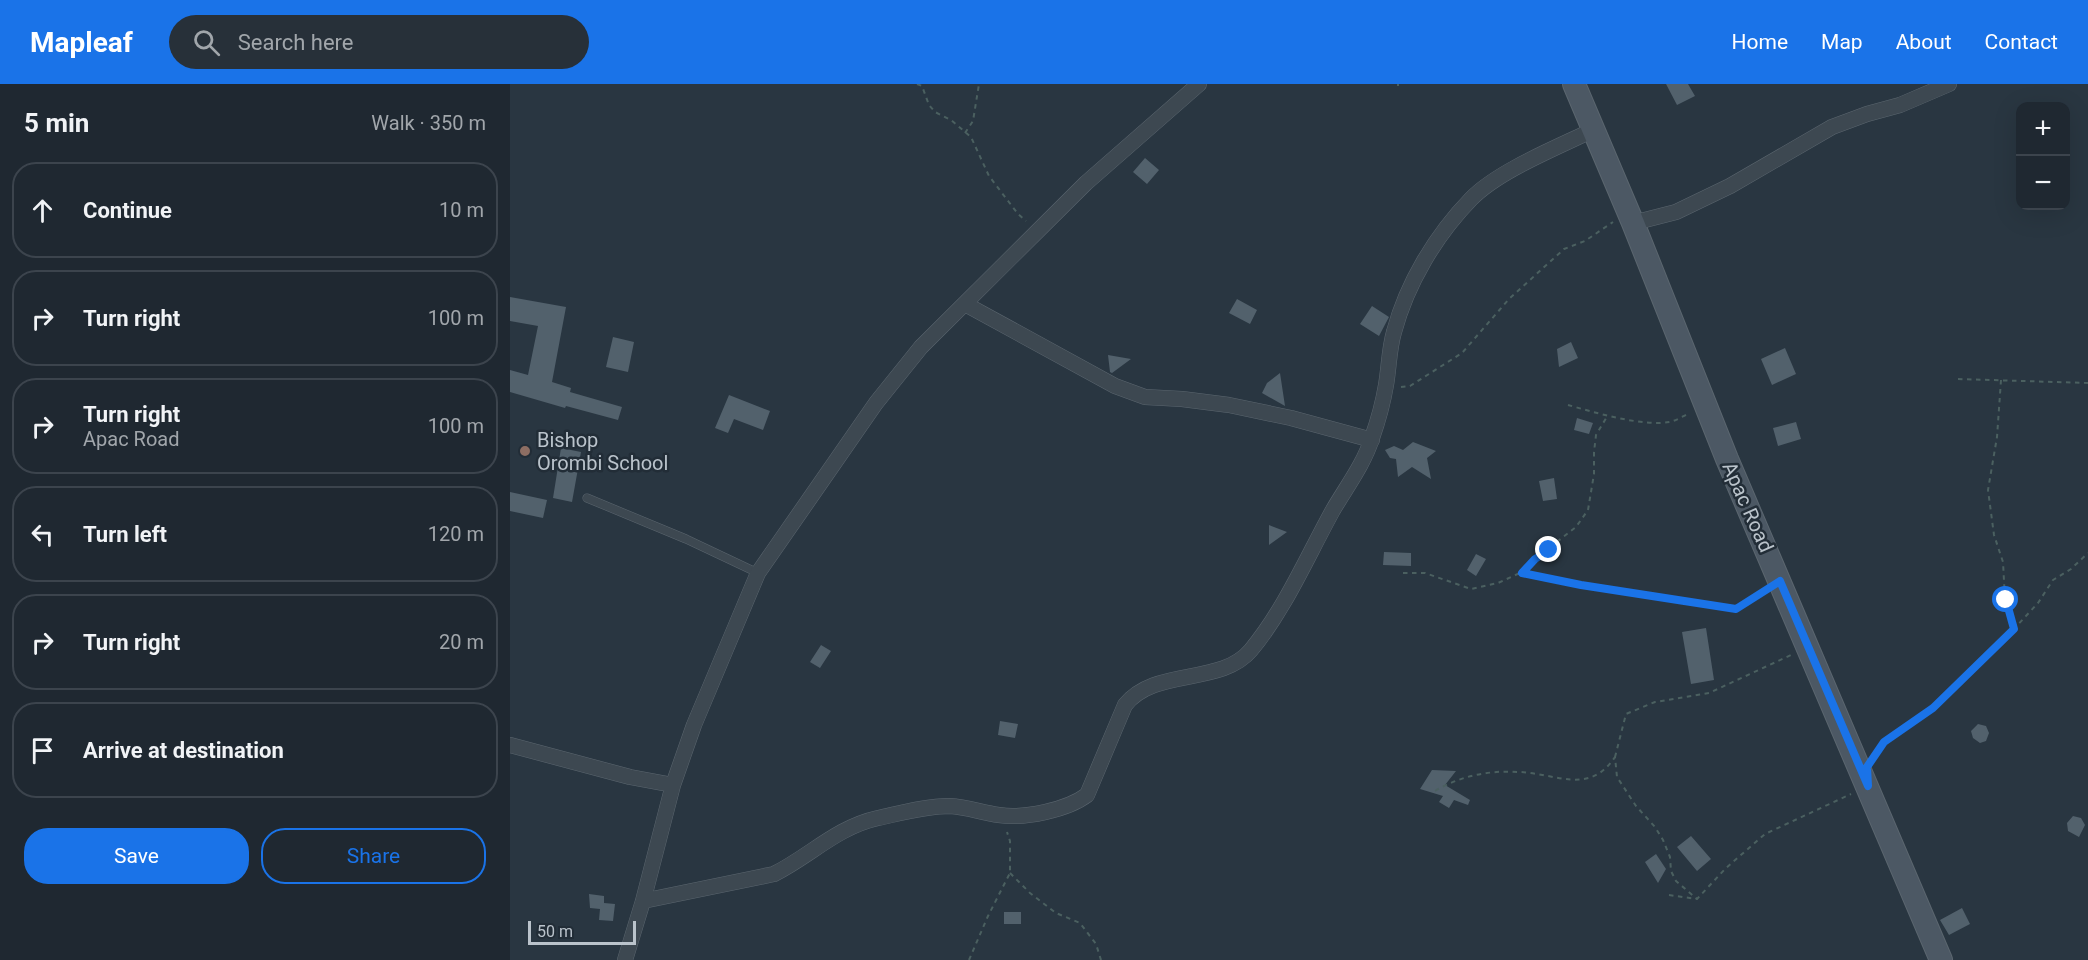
<!DOCTYPE html>
<html lang="en">
<head>
<meta charset="utf-8">
<style>
  body { margin:0; font-family:Roboto,sans-serif; background:#273039; color:#f1f3f6 }
  .controls { position:absolute; right:18px; top:18px; display:grid; overflow:hidden; border-radius:12px; box-shadow:0 6px 24px #0002 }
  .controls button { width:54px; height:54px; display:grid; place-items:center; padding:0; border:0; border-bottom:2px solid #3c444d; background:#1f2831; color:#f1f3f6; font:30px sans-serif }
  .scale { position:absolute; left:18px; bottom:15px; width:108px; box-sizing:border-box; padding-left:6px; border:3px solid #bac3cb; border-top:0; font-size:16px; line-height:21px; white-space:nowrap; color:#bac3cb; -webkit-text-stroke:4px #222d37; paint-order:stroke }
  .stop { position:absolute; width:18px; height:18px; margin:-14px; border:4px solid #1a73e8; border-radius:50%; background:#fff }
  .stop.end { background:#1a73e8; border-color:#fff; box-shadow:0 2px 6px #0008 }
  .list { margin:0; padding:0; list-style:none }
  h2 { display:flex; justify-content:space-between; align-items:center; height:78px; margin:0; padding:0 24px; font-size:26px }
  h2 small { font-size:20px; font-weight:400; color:#a1a6ab }
  .list li { display:grid; grid-template-columns:39px 1fr auto; gap:18px; align-items:center; box-sizing:border-box; height:96px; margin:0 12px 12px; padding:0 12px; border:2px solid #3c444d; border-radius:24px }
  .list b { display:block; font-size:22px; white-space:nowrap }
  .list p { margin:0; font-size:20px; white-space:nowrap; color:#a1a6ab }
  .list em { font-size:20px; font-style:normal; color:#a1a6ab }
  .actions { display:flex; gap:12px; padding:18px 24px }
  .actions a { flex:1; padding:14px 0; border:2px solid #1a73e8; border-radius:24px; text-align:center; font-size:21px; color:#1a73e8 }
  .actions .main { background:#1a73e8; color:#fff }
  .icon { flex:none; width:33px; height:33px; fill:none; stroke:currentColor; stroke-width:2; stroke-linecap:round; stroke-linejoin:round }
  .map { position:relative; flex:none; width:1578px; height:876px; overflow:hidden }
  header { display:flex; align-items:center; gap:36px; box-sizing:border-box; height:84px; padding:0 30px; background:#1a73e8; color:#fff }
  header strong { font-size:28px }
  nav { display:flex; gap:33px; margin-inline-start:auto; font-size:21px }
  .search { width:420px; height:54px; background:#273039; display:flex; align-items:center; gap:15px; box-sizing:border-box; padding:0 21px; border-radius:33px; color:#a1a6ab; font-size:22px }
  main { display:flex }
  aside { flex:1; background:#1f2831 }
  .map>svg:first-child { display:block }
</style>
</head>
<body>
<header>
<strong>Mapleaf</strong>
<div class="search"><svg class="icon" aria-label="search" viewBox="0 0 24 24"><circle cx="10" cy="10" r="6"/><path d="M15 15l6 6"/></svg>Search here</div>
<nav><a>Home</a><a>Map</a><a>About</a><a>Contact</a></nav>
</header>
<main>
<aside>
<h2>5 min<small>Walk · 350 m</small></h2>
<ul class="list">
<li><svg class="icon" aria-label="ahead" viewBox="0 0 24 24"><path d="M12 20V5M6 11l6-6 6 6"/></svg><div><b>Continue</b></div><em>10 m</em></li>
<li><svg class="icon" aria-label="right" viewBox="0 0 24 24"><path d="M7 20v-9h11M14 6l5 5-5 5"/></svg><div><b>Turn right</b></div><em>100 m</em></li>
<li><svg class="icon" aria-label="right" viewBox="0 0 24 24"><path d="M7 20v-9h11M14 6l5 5-5 5"/></svg><div><b>Turn right</b><p>Apac Road</p></div><em>100 m</em></li>
<li><svg class="icon" aria-label="left" viewBox="0 0 24 24"><path d="M17 20v-9H6M10 6l-5 5 5 5"/></svg><div><b>Turn left</b></div><em>120 m</em></li>
<li><svg class="icon" aria-label="right" viewBox="0 0 24 24"><path d="M7 20v-9h11M14 6l5 5-5 5"/></svg><div><b>Turn right</b></div><em>20 m</em></li>
<li><svg class="icon" aria-label="arrive" viewBox="0 0 24 24"><path d="M6 21V4h12l-3 4 3 4H6"/></svg><div><b>Arrive at destination</b></div></li>
</ul>
<div class="actions"><a class="main">Save</a><a>Share</a></div>
</aside>
<div class="map">
<svg width="1578" height="876" viewBox="0 0 1578 876">
  <rect width="100%" height="100%" fill="#293641"/>
  <path fill="#52616c" d="M1156 0H1178L1185 12 1167 21Z
    M635 74 649 86 637 100 623 88Z
    M0 213 56 223 42 298 61 304 60 308 112 323 108 336 56 322 55 324 0 308V286L18 291 28 242 0 237Z
    M727 215 747 226 740 240 719 229Z
    M862 222 879 233 869 252 850 240Z
    M103 253 124 258 118 288 96 283Z
    M1061 258 1068 274 1049 283 1047 265Z
    M1275 264 1286 290 1262 301 1251 275Z
    M598 271 621 275 602 289 600 288Z
    M770 289 775 322 752 309 757 299Z
    M219 311 260 327 253 346 224 335 218 349 205 344Z
    M1067 334 1083 339 1079 350 1064 346Z
    M1286 338 1291 355 1268 362 1263 344Z
    M903 358 926 367 917 374 921 395 902 383 888 393 886 375 880 374 875 366 884 362 893 366Z
    M51 364 71 368 62 418 43 414Z
    M1044 394 1047 415 1033 417 1029 397Z
    M0 408 37 416 33 434 0 427Z
    M759 441 777 448 759 461Z
    M874 468 901 469V482L873 481Z
    M966 470 976 475 966 492 957 486Z
    M1196 544 1204 596 1181 600 1172 548Z
    M311 561 321 567 310 584 300 578Z
    M490 637 508 640 505 654 488 651Z
    M1468 640 1476 642 1479 649 1476 657 1470 659 1463 654 1461 647Z
    M922 686 946 687 935 701 960 716 958 721 944 716 939 724 929 718 933 712 910 705Z
    M1563 732 1571 734 1575 741 1569 753 1558 747 1557 739Z
    M1181 752 1201 775 1187 787 1167 763Z
    M1146 770 1156 785 1148 799 1135 778Z
    M79 810 94 812V819L105 820 103 837 89 836 90 825 80 824Z
    M1452 824 1460 840 1439 851 1430 836Z
    M494 828H511V840H494Z"/>
  <g fill="none" stroke-linecap="round" stroke-linejoin="round">
    <defs>
      <path id="service" d="M77 414 176 455 248 489"/>
      <path id="minor" d="M1123 139 1166 128 1220 102 1322 43 1357 30 1390 21 1439 0
        M455 220 605 302 635 313 672 315 719 321 781 334 862 356
        M0 661 120 693 163 701
        M133 817 264 790C300 772 327 743 368 734 391 729 416 722 440 722 457 723 473 729 489 731 514 735 557 726 577 711L615 621C645 583 711 602 741 566 775 525 797 473 823 426 837 402 854 380 862 354 868 337 873 319 876 301 879 284 879 265 884 248 897 199 926 151 961 115 988 87 1046 64 1083 46
        M115 876 133 817 163 701 184 641 248 489 366 319 411 263 576 99 689 0"/>
      <path id="secondary" d="M1064 0 1123 139 1217 375 1431 876"/>
    </defs>
    <use href="#service" stroke="#5b666f" stroke-width="9"/>
    <use href="#minor" stroke="#5b666f" stroke-width="16"/>
    <use href="#secondary" stroke="#5b666f" stroke-width="24"/>
    <path stroke="#4b6060" stroke-width="2" stroke-dasharray="4.5 4.5" stroke-linecap="butt" d="M407 0 412 2 419 21 425 28 441 36 461 53 479 92 508 130 516 137
      M888 0V2
      M455 49 463 37 469 0
      M1448 295 1578 299
      M1491 296 1487 353 1478 406 1484 451 1493 478 1495 516 1504 544
      M891 303 900 302 952 269 999 215 1054 165 1075 157 1103 138
      M1058 321C1083 328 1133 343 1159 338 1166 337 1173 332 1180 329
      M1012 488 1034 494 1226 525 1253 508
      M893 489H915L961 505 988 499 1012 488 1025 475 1066 443 1078 426 1084 390V368L1086 351 1098 331
      M1364 672 1374 658 1423 624 1457 588 1502 547 1528 519 1543 496 1561 485 1578 469
      M1105 673 1116 630 1145 618 1199 609 1281 571
      M925 707C950 692 979 686 1009 688 1045 689 1079 712 1105 673L1107 693 1126 722 1145 743 1153 756 1160 773 1161 787 1166 797 1187 815
      M500 789 520 809 546 829 570 839 586 860 591 876
      M1159 811 1187 815 1216 784 1255 750 1341 710
      M459 876 478 832 500 789V757L497 748"/>
    <use href="#service" stroke="#3d4851" stroke-width="8"/>
    <use href="#minor" stroke="#3d4851" stroke-width="15"/>
    <use href="#secondary" stroke="#4c5864" stroke-width="22"/>
  </g>
  <g fill="none" stroke-linecap="round" stroke-linejoin="round">
    <path stroke="#1a73e8" stroke-width="8" d="M1039 466 1025 475 1012 489 1071 501 1226 525 1270 497 1358 702 1357 683 1374 658 1423 624 1504 545 1496 516"/>
  </g>
  <circle fill="#8d6e63" stroke="#222d37" stroke-width="2" cx="15" cy="367" r="6"/>
  <g text-anchor="middle" stroke-width="5" stroke-linejoin="round" paint-order="stroke">
    <g font-size="20" fill="#bac3cb" stroke="#222d37" text-anchor="start">
      <text x="27" y="363">Bishop<tspan x="27" dy="23">Orombi School</tspan></text>
    </g>
    <g font-size="20" fill="#bac3cb" stroke="#222d37">
      <text transform="translate(1238 423) rotate(66)" y="7">Apac Road</text>
    </g>
  </g>
</svg>
<div class="controls">
<button>+</button>
<button>−</button>
</div>
<div class="scale">50 m</div>
<div class="stop" style="left:1496px;top:516px"></div>
<div class="stop end" style="left:1039px;top:466px"></div>
</div>
</main>
</body>
</html>
